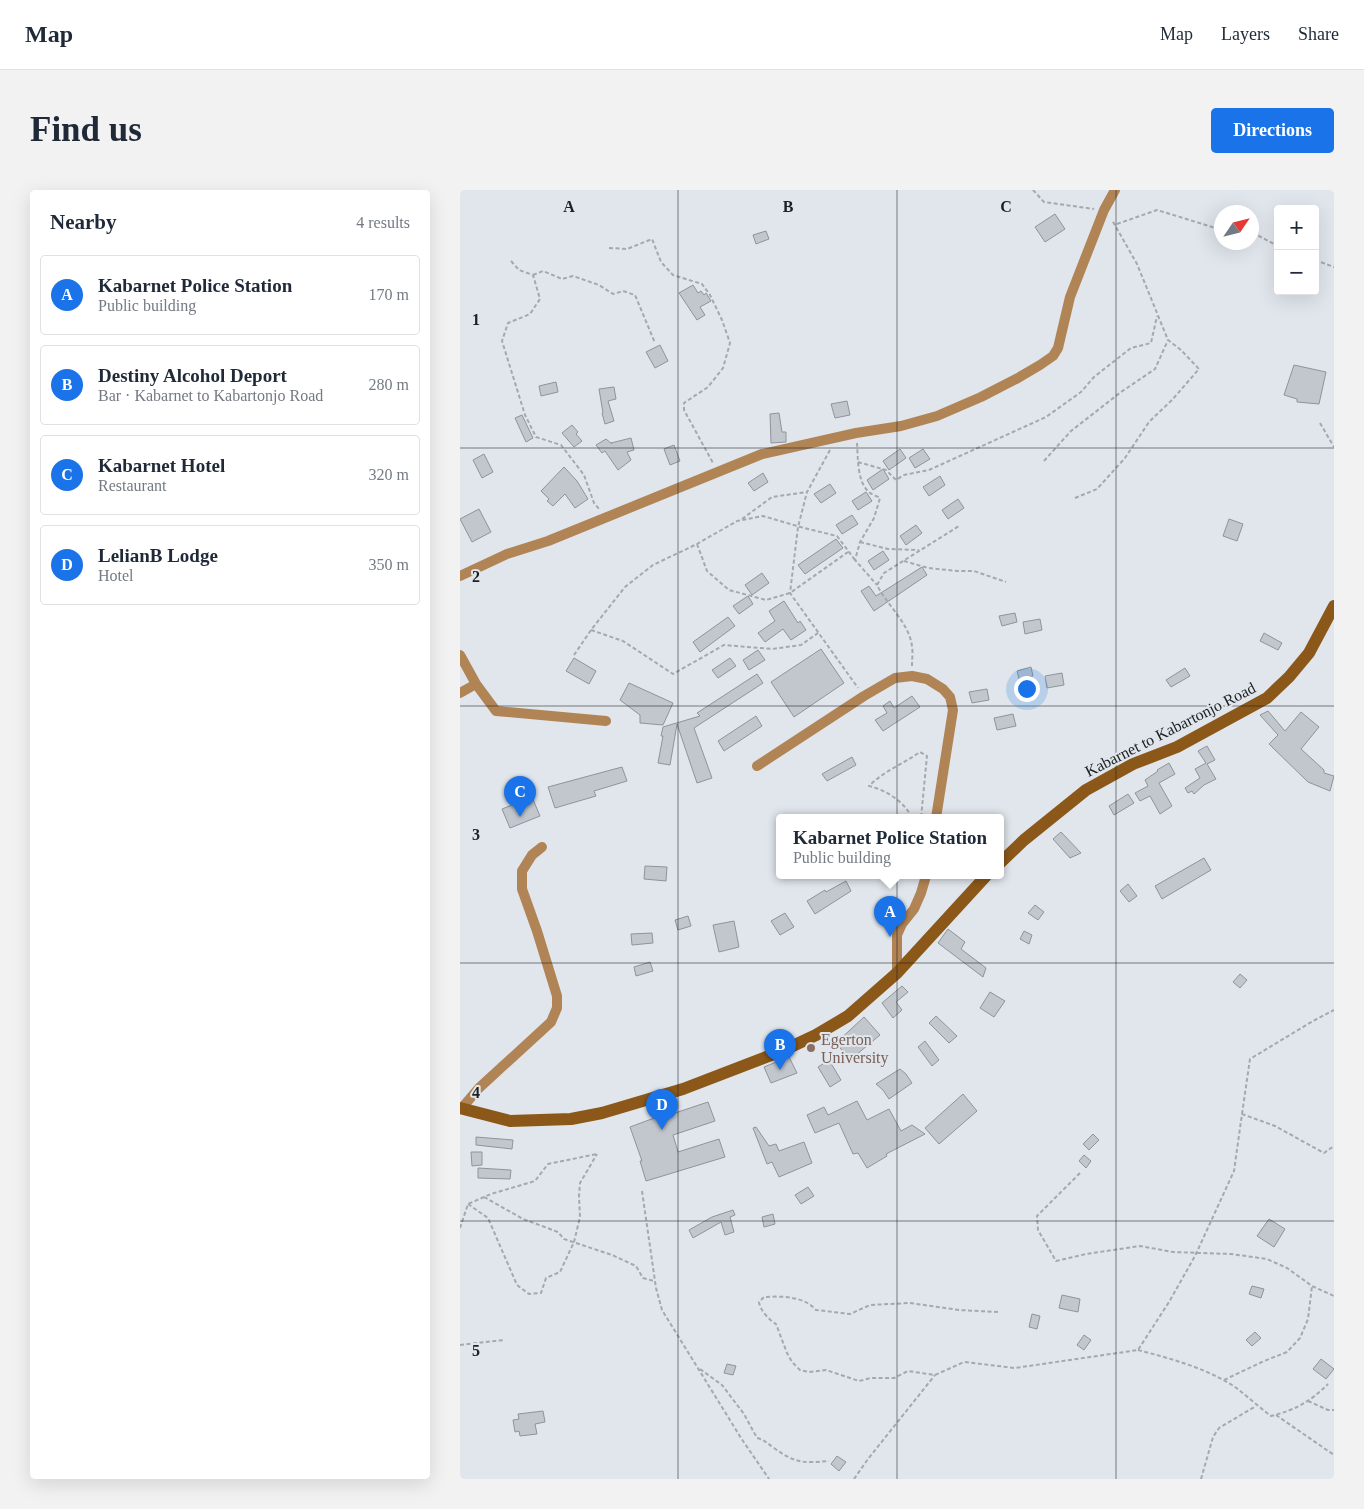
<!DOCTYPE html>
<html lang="en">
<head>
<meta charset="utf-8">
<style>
  body { margin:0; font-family:Georgia,serif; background:#f2f2f3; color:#1f2937 }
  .controls { position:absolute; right:15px; top:15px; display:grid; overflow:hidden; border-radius:5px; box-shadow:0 5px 20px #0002 }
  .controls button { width:45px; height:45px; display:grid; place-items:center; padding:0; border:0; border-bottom:1px solid #e0e1e3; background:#fff; color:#1f2937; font:25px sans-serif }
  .compass { position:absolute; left:754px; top:15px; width:45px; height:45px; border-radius:50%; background:#fff; box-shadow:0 5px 20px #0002; rotate:55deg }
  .you { position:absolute; left:566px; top:498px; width:18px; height:18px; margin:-12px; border:4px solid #fff; border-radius:50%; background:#1a73e8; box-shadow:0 0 0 8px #1a73e833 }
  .badge { display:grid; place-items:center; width:32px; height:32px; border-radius:50%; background:#1a73e8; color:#fff; font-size:16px; font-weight:700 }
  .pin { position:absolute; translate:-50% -41px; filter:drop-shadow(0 1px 2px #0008) }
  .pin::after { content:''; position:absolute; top:26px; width:18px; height:15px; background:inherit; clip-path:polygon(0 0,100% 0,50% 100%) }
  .popup { position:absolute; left:316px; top:624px; width:228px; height:65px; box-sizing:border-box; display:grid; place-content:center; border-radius:5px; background:#fff; filter:drop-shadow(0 1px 4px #0005); font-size:16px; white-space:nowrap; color:#747a83 }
  .popup b { font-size:19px; color:#1f2937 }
  .popup::after { content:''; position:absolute; left:50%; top:100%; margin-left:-10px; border:10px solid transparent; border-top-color:#fff }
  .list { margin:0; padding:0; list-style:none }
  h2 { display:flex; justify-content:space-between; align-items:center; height:65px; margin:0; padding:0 20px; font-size:21px }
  h2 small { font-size:16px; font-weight:400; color:#747a83 }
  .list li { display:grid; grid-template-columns:32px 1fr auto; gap:15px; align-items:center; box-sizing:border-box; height:80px; margin:0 10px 10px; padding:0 10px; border:1px solid #e0e1e3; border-radius:5px }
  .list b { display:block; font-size:19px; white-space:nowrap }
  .list p { margin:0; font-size:16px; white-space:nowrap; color:#747a83 }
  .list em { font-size:16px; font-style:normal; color:#747a83 }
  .map { position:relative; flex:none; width:874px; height:1289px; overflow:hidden; border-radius:5px }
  header { display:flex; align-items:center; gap:30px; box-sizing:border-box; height:70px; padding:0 25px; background:#fff; border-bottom:1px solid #e0e1e3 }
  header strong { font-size:24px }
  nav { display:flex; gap:28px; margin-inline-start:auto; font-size:18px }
  .intro { display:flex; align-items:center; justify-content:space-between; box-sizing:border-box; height:120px; padding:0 30px }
  h1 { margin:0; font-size:35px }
  .button { padding:12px 22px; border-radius:5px; background:#1a73e8; color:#fff; font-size:18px; font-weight:700 }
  main { display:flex; gap:30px; padding:0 30px }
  aside { flex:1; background:#fff; border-radius:5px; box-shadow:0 5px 20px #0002 }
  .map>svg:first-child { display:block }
</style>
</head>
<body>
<header>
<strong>Map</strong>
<nav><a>Map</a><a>Layers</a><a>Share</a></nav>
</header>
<div class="intro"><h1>Find us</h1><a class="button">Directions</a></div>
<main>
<aside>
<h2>Nearby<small>4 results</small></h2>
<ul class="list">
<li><span class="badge">A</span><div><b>Kabarnet Police Station</b><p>Public building</p></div><em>170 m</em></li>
<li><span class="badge">B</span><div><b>Destiny Alcohol Deport</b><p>Bar · Kabarnet to Kabartonjo Road</p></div><em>280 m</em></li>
<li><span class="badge">C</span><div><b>Kabarnet Hotel</b><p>Restaurant</p></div><em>320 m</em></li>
<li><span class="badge">D</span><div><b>LelianB Lodge</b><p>Hotel</p></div><em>350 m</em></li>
</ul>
</aside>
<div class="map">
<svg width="874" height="1289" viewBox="0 0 874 1289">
  <rect width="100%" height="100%" fill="#e0e6ec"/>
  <path fill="#c1c7cd" stroke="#8e9499" d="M595 24 605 39 585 52 575 37Z
    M306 41 309 49 296 54 293 45Z
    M233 95 238 103 241 101 244 105 246 103 251 111 240 117 245 125 237 130 219 103Z
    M200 155 208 171 195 178 186 162Z
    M834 175 866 182 859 214 837 212V209L824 205Z
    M96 192 98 202 81 206 79 196Z
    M154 197 156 209 148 211 154 231 145 234 142 223H143L139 199Z
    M387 211 390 225 375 228 371 214Z
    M319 223 322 242H326V252L311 253 310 224Z
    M62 225 73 248 66 252 55 228Z
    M112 235 118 242 116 244 122 251 114 257 102 243Z
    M171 248 174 260 167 262 171 270 158 280 145 261 142 263 136 255 146 249 152 254 151 253Z
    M214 255 220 271 210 275 204 259Z
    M440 259 446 268 429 280 423 271Z
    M463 259 470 269 455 278 449 268Z
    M24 264 33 282 22 288 13 270Z
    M104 277 117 291 128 309 115 318 105 304 93 316 87 311 89 309 81 301Z
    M423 279 429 289 413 300 407 290Z
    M303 283 308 292 294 301 288 293Z
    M480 286 485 295 469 306 463 297Z
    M370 294 376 303 361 313 354 304Z
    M406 302 412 311 398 320 392 311Z
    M498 309 504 318 488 329 482 320Z
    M19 319 31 342 12 352 0 329Z
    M392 325 398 334 382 344 376 335Z
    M769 329 783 334 777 351 763 346Z
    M456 335 462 343 446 355 440 346Z
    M376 349 383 358 345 384 338 375Z
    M423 361 429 370 414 380 408 371Z
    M462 377 467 385 414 421 401 401 409 396 416 406Z
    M302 383 309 393 292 405 285 395Z
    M288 406 293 414 279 424 273 416Z
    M324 411 338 433 340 431 346 440 331 450 323 439 305 452 298 443 315 431 309 421Z
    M555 423 557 432 542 436 539 426Z
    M268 427 275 436 240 462 233 452Z
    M580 429 582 440 565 444 563 432Z
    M804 443 822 453 818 460 800 451Z
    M361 459 384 493 334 527 311 492Z
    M298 460 305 470 289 480 283 470Z
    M114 468 136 481 129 494 106 481Z
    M270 468 276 476 258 488 252 480Z
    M571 477 573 486 559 489 557 481Z
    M725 478 730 486 711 497 706 490Z
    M602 483 604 495 587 498 585 486Z
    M297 484 303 493 234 538 252 588 237 593 217 534 210 575 198 573 203 546H201L203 537 240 526 237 523Z
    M169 493 213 513 203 535 180 533V525L160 510Z
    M527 499 529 510 512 513 509 502Z
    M452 506 460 517 423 541 415 530 427 523 423 516 430 511 434 518Z
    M808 521 825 541 841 522 859 537 841 559 864 580V583L874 586 870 601 848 592 809 554 818 545 800 525Z
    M553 524 556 536 537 540 534 528Z
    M296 526 302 536 264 561 258 551Z
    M747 556 755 570 747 574 756 589 744 595 734 604 732 601 728 603 725 598 740 588 735 579 746 573 738 561Z
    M392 567 396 575 367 591 362 584Z
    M709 573 715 584 699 593 712 616 700 624 690 606 680 611 675 603 688 596 685 590 698 581 697 580Z
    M162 577 167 591 134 601 136 606 95 618 88 597Z
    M668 604 674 613 654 625 649 616Z
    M72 607 80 626 50 638 42 619Z
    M601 642 621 663 610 668 593 649Z
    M744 668 751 680 702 709 695 696Z
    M185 676 207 677 206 691 184 689Z
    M386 691 391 701 355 724 347 711 365 700 366 702Z
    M668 694 677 706 669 712 660 701Z
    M575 715 584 722 578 730 568 723Z
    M325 723 334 737 320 745 311 731Z
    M228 726 231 736 218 740 215 730Z
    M274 731 279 757 259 762 253 735Z
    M488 739 505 752 501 759 526 778 523 787 478 753Z
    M564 741 572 745 569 754 560 749Z
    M192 743 193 753 172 755 171 744Z
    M190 772 193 781 176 786 174 777Z
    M780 784 787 790 780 798 773 792Z
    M442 796 448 802 436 812 442 820 433 828 422 813Z
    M530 802 545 811 534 827 520 818Z
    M476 826 497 846 489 853 469 833Z
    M404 827 420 845 390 870 376 853Z
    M465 851 479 870 472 876 458 857Z
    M329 867 337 883 311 893 304 877Z
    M369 870 381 890 370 897 358 877Z
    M440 879 446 884 452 893 429 909 423 900 416 894Z
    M503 904 517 921 479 954 465 938Z
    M397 911 407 930 429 919 441 941 452 935 465 944 426 964 427 966 407 978 398 963 393 964 379 933 355 943 347 925 364 917 368 925Z
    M248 912 255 931 213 945 218 962 259 949 265 967 186 991 180 971H182L170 937 205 924 206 926Z
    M296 937 309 956 316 954 319 961 344 952 352 973 319 987 312 972 307 974 293 938Z
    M633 944 639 950 629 960 623 954Z
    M16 947 53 950 52 959 16 955Z
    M11 962H22V975L12 976Z
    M624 965 631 971 626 978 619 971Z
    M18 978 51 980 50 989 18 988Z
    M348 997 354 1006 341 1014 335 1005Z
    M273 1020 275 1025 270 1027 274 1042 265 1045 261 1032 233 1048 229 1040 252 1027Z
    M313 1024 315 1034 304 1037 302 1027Z
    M809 1029 825 1039 814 1057 797 1046Z
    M792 1096 804 1099 801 1108 789 1104Z
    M602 1105 620 1109 618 1122 599 1118Z
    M572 1124 580 1126 577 1139 569 1137Z
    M795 1142 801 1148 792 1156 786 1150Z
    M624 1145 631 1150 624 1160 617 1155Z
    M861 1169 874 1179 866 1189 853 1179Z
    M267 1174 276 1176 273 1185 264 1183Z
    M83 1221 85 1232 75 1234 77 1244 60 1246 59 1241 55 1242 53 1230 59 1229 58 1224Z
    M377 1266 386 1272 379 1281 371 1274Z"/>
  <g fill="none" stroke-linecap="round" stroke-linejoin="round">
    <path stroke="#a4a9ae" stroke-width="2" stroke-dasharray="4 2.5" stroke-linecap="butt" d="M573 0 584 12 634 19
      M657 34 697 20 762 40
      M792 44 797 45 818 56
      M149 58 167 59 192 49 201 72 213 85 242 94 250 105 262 130 270 153 263 178 248 197 224 213V220L253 273
      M855 70 874 77
      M51 71 59 80 73 85 80 109 70 124 48 133 42 151 65 225 76 247 101 255 124 285 134 313 139 319
      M73 85 83 81 102 89 113 86 139 95 153 104 163 101 175 105 195 153
      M860 233 874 257
      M397 253C398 268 397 292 409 302 412 305 417 306 420 308L414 328 400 352 395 370 417 395
      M370 260 347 302 338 337 330 403 398 498
      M584 271 611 241 661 202 695 179 708 150
      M398 272 426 280 436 290 444 285 469 280 586 227 621 202 634 187 671 158 691 153 697 126
      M615 308 637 299 665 268 689 232 712 210 739 179 721 160 708 150 677 74 652 30
      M282 329 312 307 347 302
      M400 352 428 359 459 360
      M237 354 247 381 269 400 306 410 330 403 388 362
      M444 371 468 378 498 381H514L546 392
      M131 440 163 451 213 484 264 455 312 459 341 455 358 443
      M114 465 131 440 165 397 193 375 237 354 277 331 303 326 344 338 377 346 395 370
      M452 476C452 469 453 462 452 456 449 433 427 415 417 395L424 383 499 336
      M452 628C445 612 426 600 409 596 424 581 443 574 460 562L467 566 461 628
      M782 924 790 869 853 831 874 820
      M620 983 577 1026 578 1040 596 1071 626 1064 680 1056 713 1062 771 1064 807 1069 827 1078 852 1096 874 1106
      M182 1001 196 1098 202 1120 281 1248 309 1289
      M24 1007 63 1029 98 1042 104 1049 152 1065 176 1076 183 1088 194 1091
      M8 1014 28 1028 57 1095 69 1104 81 1103 86 1088 100 1082 114 1052 120 1027 119 1006 120 993 137 964
      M0 1038 8 1014 31 1004 75 991 88 974 137 964
      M538 1122 499 1120 450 1113 410 1115 390 1124 356 1120C344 1106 321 1106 304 1107L299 1112C300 1120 309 1130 316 1134L327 1163 332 1172 340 1180 349 1182 366 1180 399 1191 411 1188H434L448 1181 475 1185 504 1172 555 1178 678 1160 709 1112 735 1066 774 981 782 924 815 936 864 963 874 956
      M0 1155 44 1150
      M678 1160C712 1169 746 1178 775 1197 787 1206 799 1217 811 1226 835 1220 850 1212 868 1194
      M240 1179 262 1195 284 1224 297 1248C305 1250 308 1254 314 1258 336 1274 344 1273 369 1271
      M764 1190 804 1171 827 1162 840 1148 848 1129 852 1096
      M848 1211 868 1220H874
      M816 1225 874 1265
      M394 1289 408 1269 475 1185
      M741 1289 753 1247 759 1238 796 1216"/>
    <path stroke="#b18456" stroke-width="10" d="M0 386 47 364 88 351 302 264 396 243 441 236 477 226 521 207 558 188 580 175 593 166 598 158 610 107 644 20 655 0
      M0 465 16 494 0 503
      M16 494 36 521 146 531
      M297 576 404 506 435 488 452 486 467 489 483 499 490 507 493 520 476 628
      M437 783V745L442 734 454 719 461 703 466 686
      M1 919 19 898 91 832 97 818V806L77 741 62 699V681L72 665 82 657"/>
    <path stroke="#8b581a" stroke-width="12" d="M540 673 564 650 626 600 673 574 717 557 807 508 829 487 849 463 874 416
      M0 918 50 931 111 929 142 923 223 899 322 861 356 845 388 826 437 783 526 686"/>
  </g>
  <path fill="none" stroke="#1d1f21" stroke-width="1" stroke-opacity="0.55" d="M218 0V1289M437 0V1289M656 0V1289M0 258H874M0 516H874M0 773H874M0 1031H874"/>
  <circle fill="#8d6e63" stroke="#e0e6ec" stroke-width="2" cx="351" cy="858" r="5"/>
  <g text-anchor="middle" stroke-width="4" stroke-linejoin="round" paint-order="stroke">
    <g font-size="16" fill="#1d1f21" stroke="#e0e6ec">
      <text transform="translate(710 539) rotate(-27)" y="6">Kabarnet to Kabartonjo Road</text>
    </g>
    <g font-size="16" fill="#785e54" stroke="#e0e6ec" text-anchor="start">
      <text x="361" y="855">Egerton<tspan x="361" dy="18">University</tspan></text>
    </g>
  </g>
  <g font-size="16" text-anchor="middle" font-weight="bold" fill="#1d1f21" stroke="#e0e6ec" stroke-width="4" stroke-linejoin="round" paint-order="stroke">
    <text x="109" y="22">A</text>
    <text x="328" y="22">B</text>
    <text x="546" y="22">C</text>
    <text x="16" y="135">1</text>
    <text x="16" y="392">2</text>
    <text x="16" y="650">3</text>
    <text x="16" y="908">4</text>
    <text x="16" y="1166">5</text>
  </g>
</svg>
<div class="controls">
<button>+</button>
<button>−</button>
</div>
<svg class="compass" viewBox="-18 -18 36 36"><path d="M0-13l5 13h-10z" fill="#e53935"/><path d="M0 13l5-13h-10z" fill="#747a83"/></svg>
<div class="you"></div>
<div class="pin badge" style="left:430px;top:747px">A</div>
<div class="popup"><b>Kabarnet Police Station</b>Public building</div>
<div class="pin badge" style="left:320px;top:880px">B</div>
<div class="pin badge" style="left:60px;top:627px">C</div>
<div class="pin badge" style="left:202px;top:940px">D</div>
</div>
</main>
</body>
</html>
